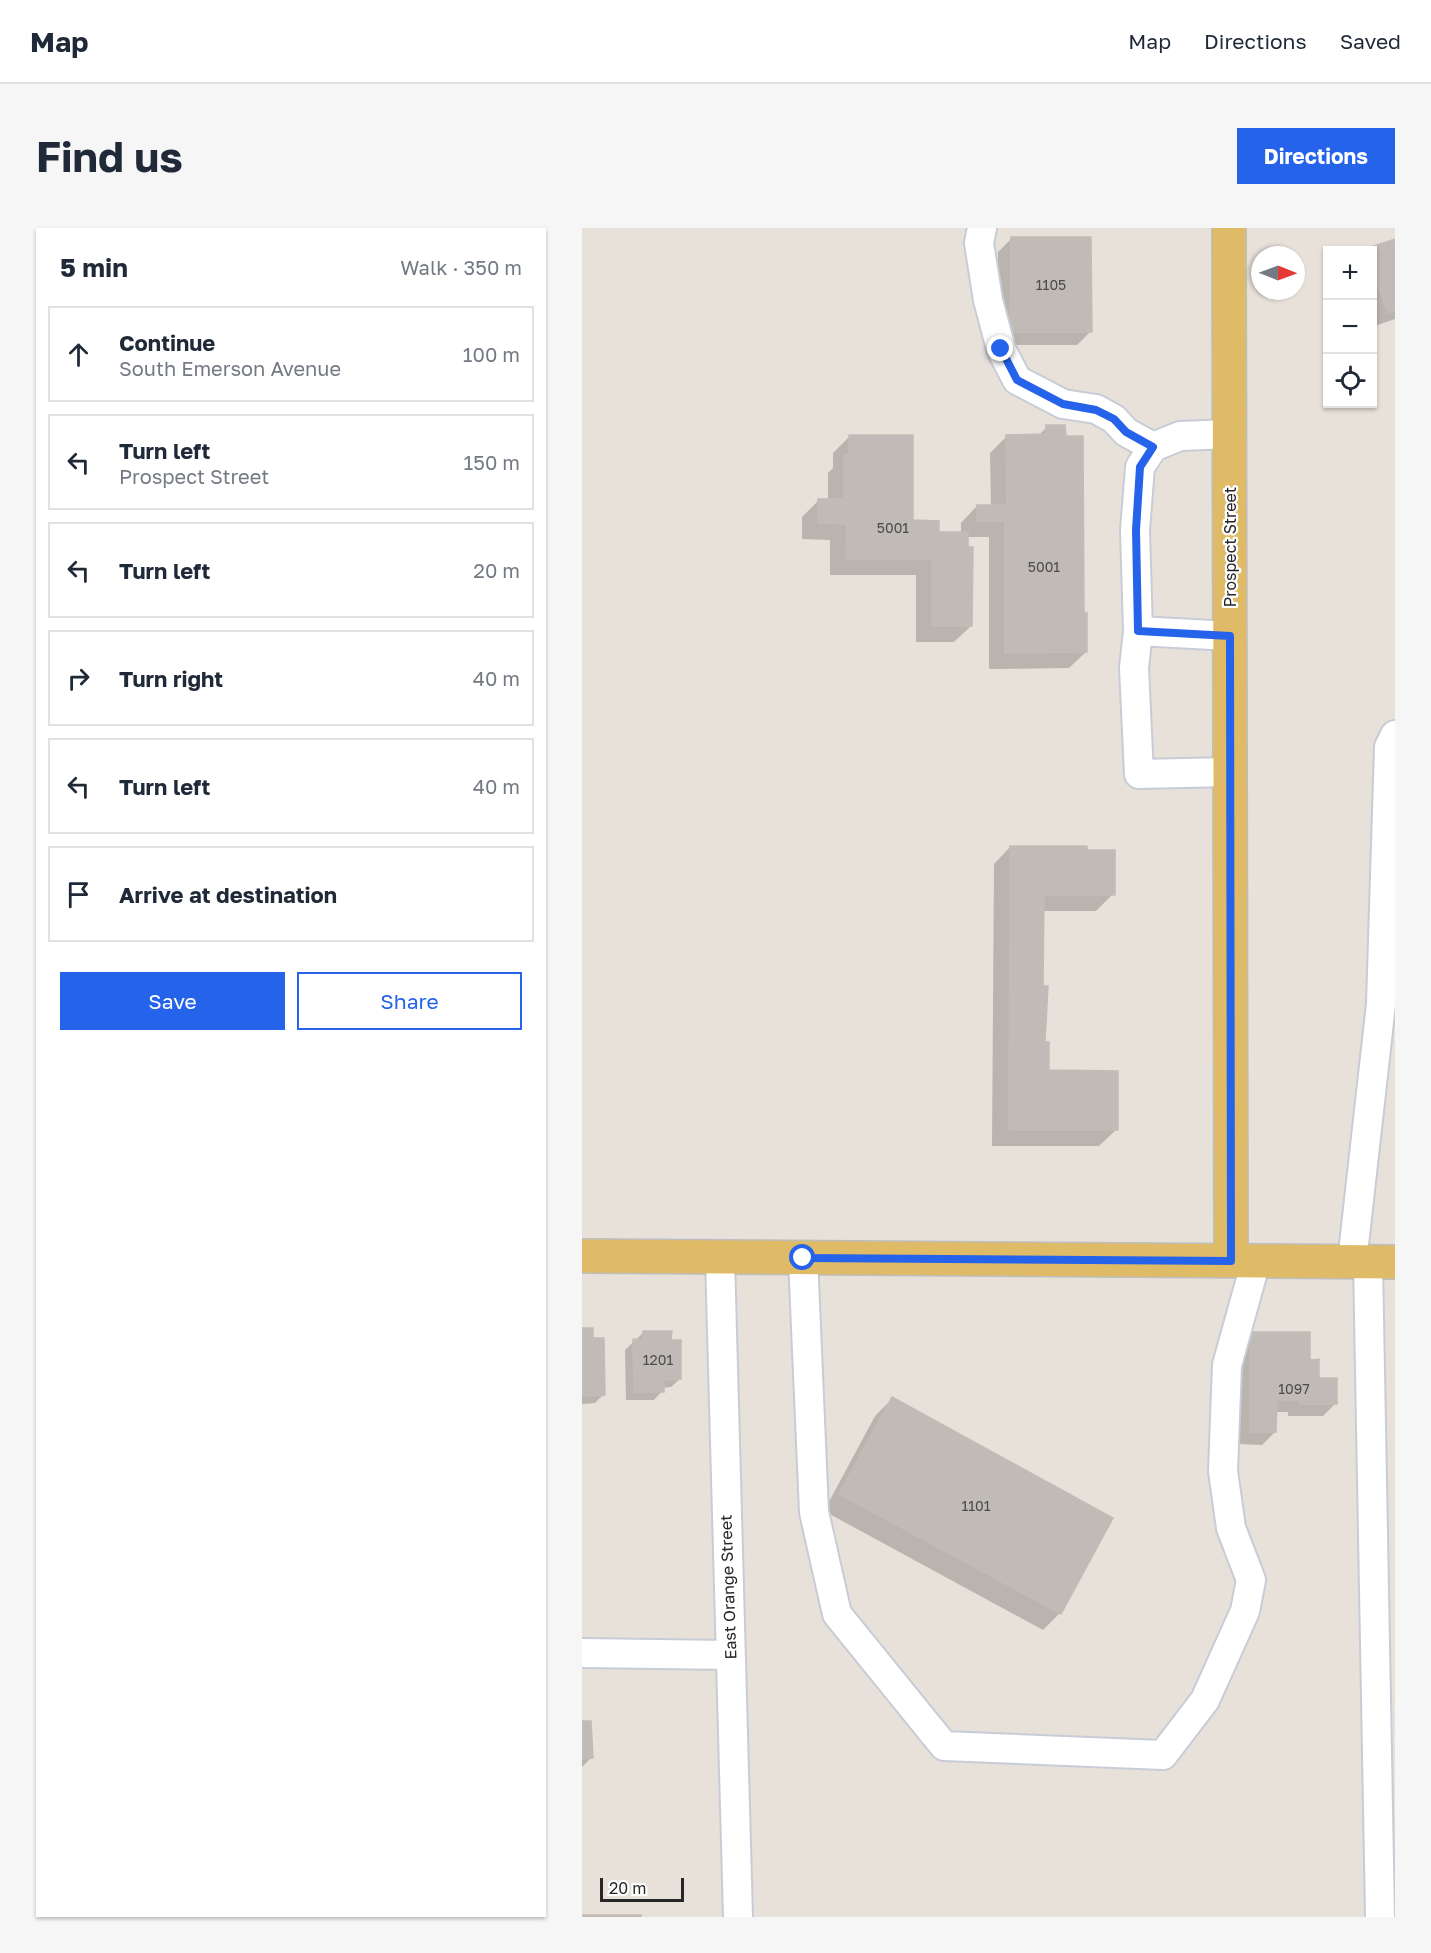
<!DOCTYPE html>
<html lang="en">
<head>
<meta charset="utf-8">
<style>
  body { margin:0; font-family:"Golos Text",sans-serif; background:#f6f6f7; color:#1f2937 }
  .controls { position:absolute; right:18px; top:18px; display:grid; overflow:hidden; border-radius:0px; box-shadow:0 2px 4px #0004 }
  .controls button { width:54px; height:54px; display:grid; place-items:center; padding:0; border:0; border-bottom:2px solid #e0e1e3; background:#fff; color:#1f2937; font:30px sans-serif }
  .compass { position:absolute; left:669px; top:18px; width:54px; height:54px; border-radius:50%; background:#fff; box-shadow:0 2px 4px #0004; rotate:91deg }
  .scale { position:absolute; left:18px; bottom:15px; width:84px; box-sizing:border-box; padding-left:6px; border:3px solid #272727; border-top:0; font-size:16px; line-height:21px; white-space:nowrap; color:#272727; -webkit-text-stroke:4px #fff; paint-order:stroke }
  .stop { position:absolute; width:18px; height:18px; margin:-14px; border:4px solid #2563eb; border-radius:50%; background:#fff }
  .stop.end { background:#2563eb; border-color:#fff; box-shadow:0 2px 6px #0008 }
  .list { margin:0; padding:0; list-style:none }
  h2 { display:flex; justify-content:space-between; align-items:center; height:78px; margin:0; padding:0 24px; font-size:26px }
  h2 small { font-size:20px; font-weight:400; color:#747a83 }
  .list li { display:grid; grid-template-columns:39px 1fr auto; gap:18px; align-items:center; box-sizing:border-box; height:96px; margin:0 12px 12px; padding:0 12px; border:2px solid #e0e1e3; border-radius:0px }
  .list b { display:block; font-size:22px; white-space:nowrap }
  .list p { margin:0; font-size:20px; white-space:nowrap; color:#747a83 }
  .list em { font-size:20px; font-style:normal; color:#747a83 }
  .actions { display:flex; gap:12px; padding:18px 24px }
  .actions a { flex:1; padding:14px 0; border:2px solid #2563eb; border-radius:0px; text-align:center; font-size:21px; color:#2563eb }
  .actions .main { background:#2563eb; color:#fff }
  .icon { flex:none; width:33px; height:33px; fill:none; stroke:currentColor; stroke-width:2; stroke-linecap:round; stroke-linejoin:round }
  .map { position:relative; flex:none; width:813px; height:1689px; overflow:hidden; border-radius:0px }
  header { display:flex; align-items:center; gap:36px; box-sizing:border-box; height:84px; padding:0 30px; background:#fff; border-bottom:2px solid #e0e1e3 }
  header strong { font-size:28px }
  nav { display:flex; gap:33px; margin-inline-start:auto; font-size:21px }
  .intro { display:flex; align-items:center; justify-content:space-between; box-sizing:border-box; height:144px; padding:0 36px }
  h1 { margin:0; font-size:42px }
  .button { padding:15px 27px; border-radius:0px; background:#2563eb; color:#fff; font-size:21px; font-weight:700 }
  main { display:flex; gap:36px; padding:0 36px }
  aside { flex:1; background:#fff; border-radius:0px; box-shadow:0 2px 4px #0004 }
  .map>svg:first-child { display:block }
</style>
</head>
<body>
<header>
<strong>Map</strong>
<nav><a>Map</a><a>Directions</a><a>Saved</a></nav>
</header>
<div class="intro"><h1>Find us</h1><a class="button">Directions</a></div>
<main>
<aside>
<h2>5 min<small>Walk · 350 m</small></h2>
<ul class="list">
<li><svg class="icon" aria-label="ahead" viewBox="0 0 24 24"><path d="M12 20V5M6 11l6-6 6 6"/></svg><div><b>Continue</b><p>South Emerson Avenue</p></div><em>100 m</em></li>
<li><svg class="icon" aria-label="left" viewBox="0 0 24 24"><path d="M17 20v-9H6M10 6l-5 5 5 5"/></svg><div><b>Turn left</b><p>Prospect Street</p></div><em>150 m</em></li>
<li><svg class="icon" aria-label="left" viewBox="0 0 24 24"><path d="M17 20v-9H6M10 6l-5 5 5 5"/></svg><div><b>Turn left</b></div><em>20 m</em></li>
<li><svg class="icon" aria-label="right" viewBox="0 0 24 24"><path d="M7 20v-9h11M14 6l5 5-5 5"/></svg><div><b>Turn right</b></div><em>40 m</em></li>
<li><svg class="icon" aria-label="left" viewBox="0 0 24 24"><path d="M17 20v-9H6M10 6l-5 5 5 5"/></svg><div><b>Turn left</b></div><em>40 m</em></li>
<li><svg class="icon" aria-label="arrive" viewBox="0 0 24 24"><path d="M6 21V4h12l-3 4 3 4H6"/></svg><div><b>Arrive at destination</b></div></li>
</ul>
<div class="actions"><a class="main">Save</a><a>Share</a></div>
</aside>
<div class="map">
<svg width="813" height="1689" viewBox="0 0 813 1689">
  <rect width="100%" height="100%" fill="#e8e1da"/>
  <path fill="#0003" d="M429 11 508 104 495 117H416V24Z
    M813 12V91L793 98 790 90V22H784Z
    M465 199 500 386 504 424 487 440 407 441V309H385L389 398 372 414H334V347H248V312L220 311V289L237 272H246V245L251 240V225L268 208 329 294 355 305H379V295L395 278H409L408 225 425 208H456Z
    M428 619 504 623 531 666 514 683H460L461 816 466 844 534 902 517 918H410L412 636Z
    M0 1102 10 1111 21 1167 13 1175 0 1176Z
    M62 1104 88 1114 98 1151 89 1159 80 1160V1163L72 1172H44L43 1122Z
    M669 1105 727 1133 736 1151 754 1175 741 1188H706V1184H693V1204L680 1217 656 1216V1118Z
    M310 1171 478 1385 461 1402 242 1283 293 1188Z
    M0 1495 9 1530 0 1539Z"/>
  <path fill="#c0bbb6" stroke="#c3bcb4" stroke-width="1.5" d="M429 9H509L510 104H428Z
    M813 11V83L806 85 790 41V22L783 21Z
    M464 197H483L484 208H501L502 385H505V424L423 425V293H395V277H425L424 207 464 206Z
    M267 207H331V292L357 293V304H386V319H391L390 398H350V331H264L265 296 236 295V271H262V227H267Z
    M428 618H505V622H533V667H462L461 758H466L463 814H467V842L536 843V902H427Z
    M0 1100H11V1110H22L23 1167 0 1168Z
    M61 1103H90L89 1112H99V1151L82 1152V1164H52L51 1111 61 1112Z
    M668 1104H728V1132L737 1131V1150H755V1176H718V1172H695L694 1204H668Z
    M310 1169 531 1290 479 1386 257 1266Z
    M0 1493H9L11 1530 0 1531Z
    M0 1687H59V1689H0Z"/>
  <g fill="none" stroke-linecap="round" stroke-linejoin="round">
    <defs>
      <path id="minor" d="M400 0 397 15 406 72 419 121 435 152 481 176 514 181 532 191 544 204 571 219
        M556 403 552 440 557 546 647 544
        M648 408 556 403 553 302 558 239 571 219 598 208 649 206
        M138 1030 156 1689
        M221 1030 232 1284 255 1386 362 1518 581 1527 623 1472 663 1383 669 1352 649 1300 641 1243 645 1137 674 1033
        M770 1034 799 776 807 519 813 507
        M786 1034 798 1689
        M0 1425 148 1427"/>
      <path id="major" d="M647 0 649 1033
        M0 1028 813 1034"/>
    </defs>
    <use href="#minor" stroke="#c8ccd7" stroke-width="32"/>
    <use href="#major" stroke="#bebebe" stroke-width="36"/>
    <use href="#minor" stroke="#fff" stroke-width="28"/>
    <use href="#major" stroke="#dfbb68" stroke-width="33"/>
  </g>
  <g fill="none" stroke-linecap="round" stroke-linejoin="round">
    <path stroke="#2563eb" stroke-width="8" d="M221 1030 649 1033 648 408 556 403 554 302 558 239 571 219 544 204 532 191 514 182 481 176 435 152 419 121"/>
  </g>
  <g text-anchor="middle" stroke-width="4.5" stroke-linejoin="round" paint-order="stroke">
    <g font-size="14" fill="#4d4c4b">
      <text x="469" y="62">1105</text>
      <text x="311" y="305">5001</text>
      <text x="462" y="344">5001</text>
      <text x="76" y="1137">1201</text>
      <text x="712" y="1166">1097</text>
      <text x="394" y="1283">1101</text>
    </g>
    <g font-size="16" fill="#272727" stroke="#fff">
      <text transform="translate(648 319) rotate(-90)" y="6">Prospect Street</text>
      <text transform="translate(146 1359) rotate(-92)" y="6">East Orange Street</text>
    </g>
  </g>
</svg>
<div class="controls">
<button>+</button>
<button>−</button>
<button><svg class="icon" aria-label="locate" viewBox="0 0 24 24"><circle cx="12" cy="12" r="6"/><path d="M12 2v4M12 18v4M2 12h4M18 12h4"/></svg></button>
</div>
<svg class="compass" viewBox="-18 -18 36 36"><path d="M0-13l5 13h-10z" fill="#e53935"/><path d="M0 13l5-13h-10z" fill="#747a83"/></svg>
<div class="scale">20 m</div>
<div class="stop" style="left:221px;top:1030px"></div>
<div class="stop end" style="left:419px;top:121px"></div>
</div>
</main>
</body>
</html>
